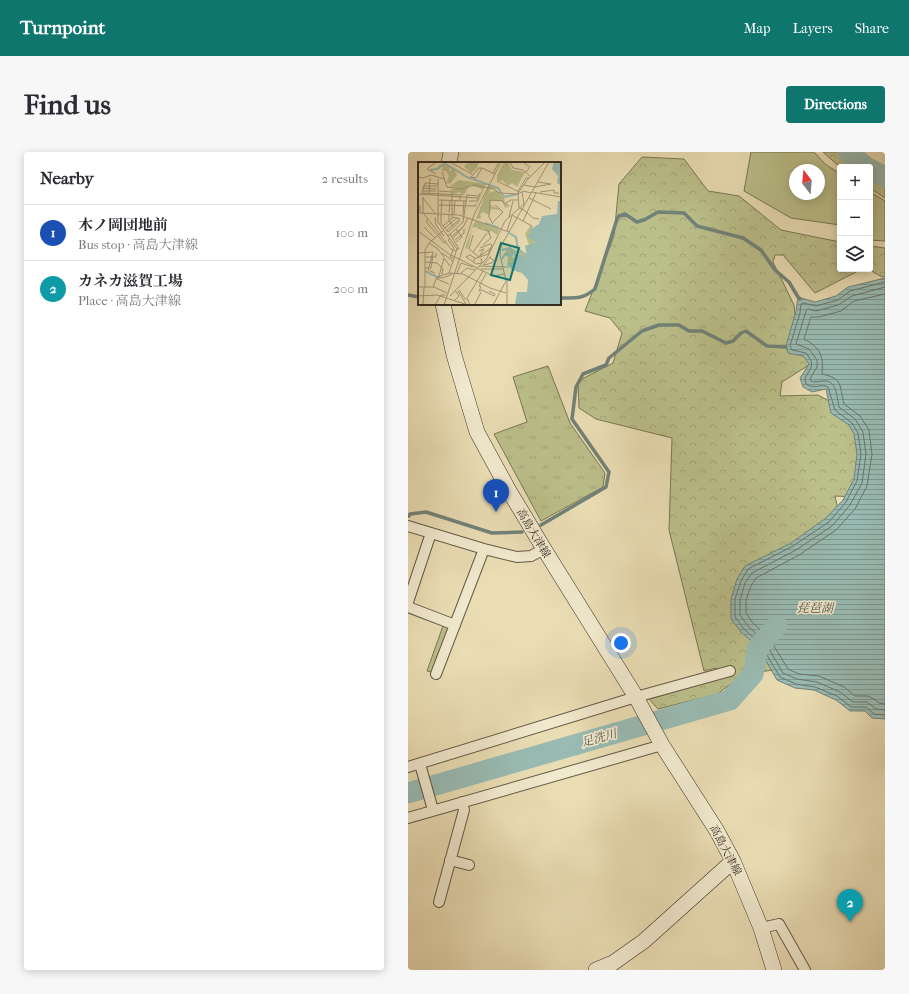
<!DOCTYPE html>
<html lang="en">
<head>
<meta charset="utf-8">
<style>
  body { margin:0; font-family:"IM FELL French Canon","Noto Serif JP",serif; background:#f7f7f7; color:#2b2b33 }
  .controls { position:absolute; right:12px; top:12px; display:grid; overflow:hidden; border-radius:4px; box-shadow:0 2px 10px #0003 }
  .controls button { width:36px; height:36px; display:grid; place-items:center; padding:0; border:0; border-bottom:1px solid #e1e1e2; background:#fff; color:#2b2b33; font:20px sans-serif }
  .compass { position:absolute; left:381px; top:12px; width:36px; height:36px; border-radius:50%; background:#fff; box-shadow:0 2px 10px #0003; rotate:344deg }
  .you { position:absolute; left:213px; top:491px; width:14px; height:14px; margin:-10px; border:3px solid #fff; border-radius:50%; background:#1a73e8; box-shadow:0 0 0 6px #1a73e833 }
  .badge { display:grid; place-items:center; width:26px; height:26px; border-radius:50%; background:#0f766e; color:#fff; font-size:13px; font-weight:700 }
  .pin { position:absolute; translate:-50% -33px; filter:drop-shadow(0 1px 2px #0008) }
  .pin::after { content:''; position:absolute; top:21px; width:14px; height:12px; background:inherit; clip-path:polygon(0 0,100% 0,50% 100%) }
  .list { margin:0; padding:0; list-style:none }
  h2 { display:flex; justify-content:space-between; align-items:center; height:52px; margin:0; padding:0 16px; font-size:17px }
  h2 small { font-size:13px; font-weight:400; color:#7c7c81 }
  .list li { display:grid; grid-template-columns:26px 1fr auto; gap:12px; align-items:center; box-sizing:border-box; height:56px; padding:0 16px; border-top:1px solid #e1e1e2 }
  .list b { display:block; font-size:15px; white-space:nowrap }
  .list p { margin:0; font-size:13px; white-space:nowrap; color:#7c7c81 }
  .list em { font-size:13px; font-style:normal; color:#7c7c81 }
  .icon { flex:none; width:22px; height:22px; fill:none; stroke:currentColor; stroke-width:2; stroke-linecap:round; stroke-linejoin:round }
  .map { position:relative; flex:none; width:477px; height:818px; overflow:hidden; border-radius:4px }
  header { display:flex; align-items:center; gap:24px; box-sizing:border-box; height:56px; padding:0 20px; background:#0f766e; color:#fff }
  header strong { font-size:19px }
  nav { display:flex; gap:22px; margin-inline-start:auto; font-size:14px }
  .intro { display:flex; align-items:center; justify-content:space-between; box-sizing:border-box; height:96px; padding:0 24px }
  h1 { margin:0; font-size:28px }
  .button { padding:10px 18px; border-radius:4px; background:#0f766e; color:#fff; font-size:14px; font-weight:700 }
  main { display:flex; gap:24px; padding:0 24px }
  aside { flex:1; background:#fff; border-radius:4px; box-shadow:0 2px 10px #0003 }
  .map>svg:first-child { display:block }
</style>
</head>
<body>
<header>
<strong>Turnpoint</strong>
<nav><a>Map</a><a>Layers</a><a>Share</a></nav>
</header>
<div class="intro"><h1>Find us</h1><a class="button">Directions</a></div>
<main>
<aside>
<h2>Nearby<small>2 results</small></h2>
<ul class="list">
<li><span class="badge" style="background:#1a4fb4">1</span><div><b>木ノ岡団地前</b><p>Bus stop · 高島大津線</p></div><em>100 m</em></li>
<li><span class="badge" style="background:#0f9aa8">2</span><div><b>カネカ滋賀工場</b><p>Place · 高島大津線</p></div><em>200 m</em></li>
</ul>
</aside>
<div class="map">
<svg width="477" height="818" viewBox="0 0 477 818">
  <defs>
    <pattern id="forest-crowns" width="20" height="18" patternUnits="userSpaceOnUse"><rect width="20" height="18" fill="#bbbf8a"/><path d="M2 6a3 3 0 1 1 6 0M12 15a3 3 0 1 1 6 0" fill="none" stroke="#a1a477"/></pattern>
    <pattern id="park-tufts" width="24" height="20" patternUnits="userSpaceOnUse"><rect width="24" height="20" fill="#bbbf8a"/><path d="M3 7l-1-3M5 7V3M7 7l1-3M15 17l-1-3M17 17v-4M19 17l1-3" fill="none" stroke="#a1a477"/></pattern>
    <pattern id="water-rules" width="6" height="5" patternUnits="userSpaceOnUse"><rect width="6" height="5" fill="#99bbb3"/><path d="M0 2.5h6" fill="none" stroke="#7e9891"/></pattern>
  </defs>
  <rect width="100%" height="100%" fill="#eaddb4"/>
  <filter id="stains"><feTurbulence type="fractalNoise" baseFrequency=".005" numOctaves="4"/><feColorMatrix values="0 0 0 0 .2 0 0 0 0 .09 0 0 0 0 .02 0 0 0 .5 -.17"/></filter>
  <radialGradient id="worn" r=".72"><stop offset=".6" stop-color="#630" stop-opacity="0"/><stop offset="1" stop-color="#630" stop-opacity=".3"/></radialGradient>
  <path fill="#bbbf8a" stroke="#787656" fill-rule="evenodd" d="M343 0H406L417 12 432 22V73L383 66 336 39ZM387 18H411V42H387Z
    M462 40 477 49V89L462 88Z"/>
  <path fill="url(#forest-crowns)" stroke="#787656" d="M415 0H449L477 16V46L462 36V15H432Z
    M234 5 276 7 300 39 331 44 373 78 432 90V117H454L407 141 375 103H367L365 110 386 153 389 180 401 196V213L374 230 372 244 410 243 442 260 474 275 451 345 427 344 431 362 384 515 339 522 323 532 309 542 250 557 241 547 311 527 308 516 296 519 261 378 264 286 188 267 171 256 170 229 205 211 214 181 202 166 177 159 206 84 211 32Z
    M462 94 477 96V124L474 125 460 117H462Z"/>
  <path fill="url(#park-tufts)" stroke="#787656" d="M140 214 162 271 197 321 195 335 133 369 86 282 119 270 105 225Z
    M36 471 45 473 28 521 19 519Z"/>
  <path fill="url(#water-rules)" stroke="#718279" d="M477 126V567L464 566 457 559H442L428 548 406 538 387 536 369 528 350 495 333 480 323 467V447L329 427 337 414 383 391 418 366 435 348 446 327 449 302 446 282 441 273 423 261 418 237 404 240 395 235 392 226 401 212 395 204 380 201 378 194 388 159 390 145 407 150 428 144 440 135Z"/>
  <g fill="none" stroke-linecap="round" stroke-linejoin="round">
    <path stroke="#68746a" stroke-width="1" d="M477 130 442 139 430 148 408 154 395 151 393 152 392 161 382 194 384 198 398 201C407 213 404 214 397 226L398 232C408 238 412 231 420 235L427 258 444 271 450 281 453 302 449 329 438 350 421 370 385 394 340 417 333 429 327 447V465L336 477 353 493 372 525 388 532 407 535 429 544 443 555H458L466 562 477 563
      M477 135 444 144 430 153 408 159 400 157 398 159 388 192 401 197 409 208V215L402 227 403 229C407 231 410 229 416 229 429 228 429 246 431 255L447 267 455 280 458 302 454 331 442 353 424 374 388 398 344 421 337 431 332 448V463L340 474 357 490 375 521 389 527 409 530 432 540 445 550H459L468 557 477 558
      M477 142 446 149 433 159 411 165H403L396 187C398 189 401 189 404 192 415 200 415 210 414 222 435 227 431 232 436 252L452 264 461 278 464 302 459 334 447 357 428 378 391 403 348 426 343 434 338 448V461L344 470 361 486 380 517 391 522 411 524 436 535 447 544H460L466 547 471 551 477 552"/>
    <path stroke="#718279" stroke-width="3.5" d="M0 143 11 145
      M152 146C168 146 175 147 187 137L209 67 211 64 217 62 229 70 236 68 250 60 276 61 289 74 335 86 353 98 367 118 381 130 390 145 392 147
      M1 364 2 362 18 360 84 381 114 380
      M133 373 198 335 201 320 164 267 168 235 175 222 198 213 201 206 234 179 251 173H271L281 179H294L318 191 325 189 333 181 338 179 359 194 378 195"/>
    <path stroke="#99bbb3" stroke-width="21" d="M440 0 458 15
      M462 17 477 25
      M0 641 322 548 345 522 350 495 369 474"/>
    <defs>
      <path id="street" d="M0 374 76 397 109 405 123 404 136 397
        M0 450 23 381
        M0 455 47 473
        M28 522 76 397
        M12 612 25 658
        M0 615 228 545 322 519
        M0 666 254 593
        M42 708 61 713
        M31 750 56 658 54 650
        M353 776 371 772 397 818"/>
      <path id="secondary" d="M41 11 43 0
        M35 152 46 203 69 280 100 337 136 397 228 545 254 593 309 679 325 709 353 776 366 818
        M188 818 205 811 236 789 325 709"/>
    </defs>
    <use href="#street" stroke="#635946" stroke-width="12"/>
    <use href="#secondary" stroke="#362d21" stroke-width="16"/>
    <use href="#street" stroke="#f1e9ce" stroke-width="10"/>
    <use href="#secondary" stroke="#f1e9ce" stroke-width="15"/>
  </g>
  <g text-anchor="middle" stroke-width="3.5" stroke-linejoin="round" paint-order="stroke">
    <g font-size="11" fill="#362d21" stroke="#f1e9ce">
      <text transform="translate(126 381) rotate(59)" y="4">高島大津線</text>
      <text transform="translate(318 698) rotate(62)" y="4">高島大津線</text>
    </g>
    <g font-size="12" font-style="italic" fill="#4f5046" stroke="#f1e9ce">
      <text x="407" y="460">琵琶湖</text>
      <text transform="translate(191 586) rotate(-16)" y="4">足洗川</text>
    </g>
  </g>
  <g transform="translate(10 10)">
    <rect width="143" height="143" fill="#eaddb4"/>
    <path d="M52 0H61L59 6 53 11 46 4ZM86 0H90L94 8 107 10 99 25 94 21 90 24 84 18 79 21V13ZM29 2 32 4 31 10 35 6 39 13 32 22 28 21 31 14 28 9H24L25 4 19 8 21 3ZM41 18 68 22 56 50 64 27 52 23 46 33 43 34 42 30 36 32 32 28 40 26 32 24ZM71 22 79 27 73 26 71 31 78 28 86 36 87 42 89 41 92 44 87 46 85 39H73L72 43 84 48 73 47 71 53 65 50 62 52 63 56 58 57ZM58 59 81 68 79 73 73 69 70 71 66 66 54 65 50 87 47 86 55 63ZM112 64H115L111 75 118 81 111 85 106 84 111 83 107 72ZM91 71 98 75 100 86 110 94 106 95 96 90 94 95 98 97 92 105 89 106 90 95 86 93 90 85 102 90 99 86 97 76Z" fill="#bbbf8a"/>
    <path d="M136 0H143V23L139 21 140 14 134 7ZM140 39H143V143H97L99 130H109L110 118 104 111 94 108 90 102 96 99V91L109 95 107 84 118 81 110 75 113 67 121 62 124 54 139 52Z" fill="#99bbb3"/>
    <path fill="none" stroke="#99bbb3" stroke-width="2" d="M26 1 49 15 80 26 86 35 100 32M12 8 19 7 26 2M67 61 81 66M91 71 98 75 100 87 111 95M84 88 92 86 97 92M84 97 87 92 95 93M7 109 21 116"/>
    <path fill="none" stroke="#a29779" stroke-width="1" d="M32 0 54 12M92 0 95 6 105 8 112 14M106 1 112 5 108 10M61 6H64L58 16 53 15ZM64 6 77 12M24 10 29 25 43 27 56 23 76 27 81 31 100 32M75 11 81 0M18 12 9 7 18 0M0 15 5 16 13 13 26 17M20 17V60L39 87M81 20 101 30M106 23 117 25 133 22 120 20M5 24H19M4 26 18 27M4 29H18M21 29 34 30V57M100 29 108 16H111M114 30 143 35M122 30 136 28V31H141M4 31 42 33V38M4 31 7 21 21 22M11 31 12 16M0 32 60 36M100 32 105 29 113 31M5 36 17 51M111 36 133 47M21 38 49 39M51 39H59L62 31M2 43V51L41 53 91 70M21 43 57 44 58 42M106 48 101 46 100 31 110 17 127 0M106 48 115 56 121 57M23 51 24 38M31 51 32 38M5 52V35M6 52 33 87 38 89M23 52V61L30 70 42 59M36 52 37 38M31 53V58L35 64M45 53 46 39M94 53 114 64M17 55 18 63 26 74M91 55 95 39M10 57 8 59 11 63 26 81 28 80M105 59 118 31M75 60 85 50 77 43M75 62 71 55 72 38 85 39 86 42 93 38H100M25 64 36 55 42 57 29 68M6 65 17 76M27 66 39 56M60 66 71 69V72M38 67 44 75 38 80M0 69 31 92 75 114 87 112M89 69 94 54M55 73 51 87 61 95M30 74 45 60 49 33 61 34M34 74 45 65 50 56M32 76 30 78 36 86 32 95 35 96M35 76 45 65M37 78 46 71V67M11 81 20 87 26 95M65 83 73 76 71 71M15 90 10 108 17 111M55 90 69 71M0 91 15 90M24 91 35 99M62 94 73 86M7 95H18V91M61 95 66 87 61 89M57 96 52 93 48 95 58 102 64 101 63 96M7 100 19 101 25 107 24 112M56 100V97L70 92 74 83 72 82 62 86M65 103 73 94M66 103 74 101 76 98 72 96M61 104 89 105M7 106H13L15 93M63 107H85M31 111 45 112 72 126 88 131M31 111 39 87H41L32 72M39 111 43 101 55 105M43 111 49 106 57 108M68 112 61 124 63 125 61 129 64 128 76 134 77 132 71 129M21 114 26 96 32 104M19 115 25 116 34 112M19 117 31 122M89 118V143M0 125H16L29 131M15 125 19 115 31 111M7 126V88L12 80 25 69M37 128 41 134 37 138M41 128 48 138M40 129 48 142M0 134 19 133 50 143M32 134 69 96 87 59 106 42 104 30M5 142 6 126M57 142 63 130M17 143 23 133H28M26 143 56 53 83 0M52 143 49 136 65 109M75 143 88 119 82 93 83 84 131 0"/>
    <path fill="#0f766e" fill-opacity="0.15" stroke="#0f766e" stroke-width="2" d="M83 81 101 86 92 118 73 113Z"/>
    <rect width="143" height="143" fill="none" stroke="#362d21" stroke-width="2"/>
  </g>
  <rect width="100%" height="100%" filter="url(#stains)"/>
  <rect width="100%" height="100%" fill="url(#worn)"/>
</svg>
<div class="controls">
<button>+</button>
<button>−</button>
<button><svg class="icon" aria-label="layers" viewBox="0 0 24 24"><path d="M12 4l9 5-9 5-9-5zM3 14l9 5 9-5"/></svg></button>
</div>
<svg class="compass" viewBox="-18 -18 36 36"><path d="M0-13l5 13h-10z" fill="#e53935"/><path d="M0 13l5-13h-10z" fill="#7c7c81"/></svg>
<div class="you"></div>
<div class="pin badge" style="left:88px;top:360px;background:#1a4fb4">1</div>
<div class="pin badge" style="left:442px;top:770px;background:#0f9aa8">2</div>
</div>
</main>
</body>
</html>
